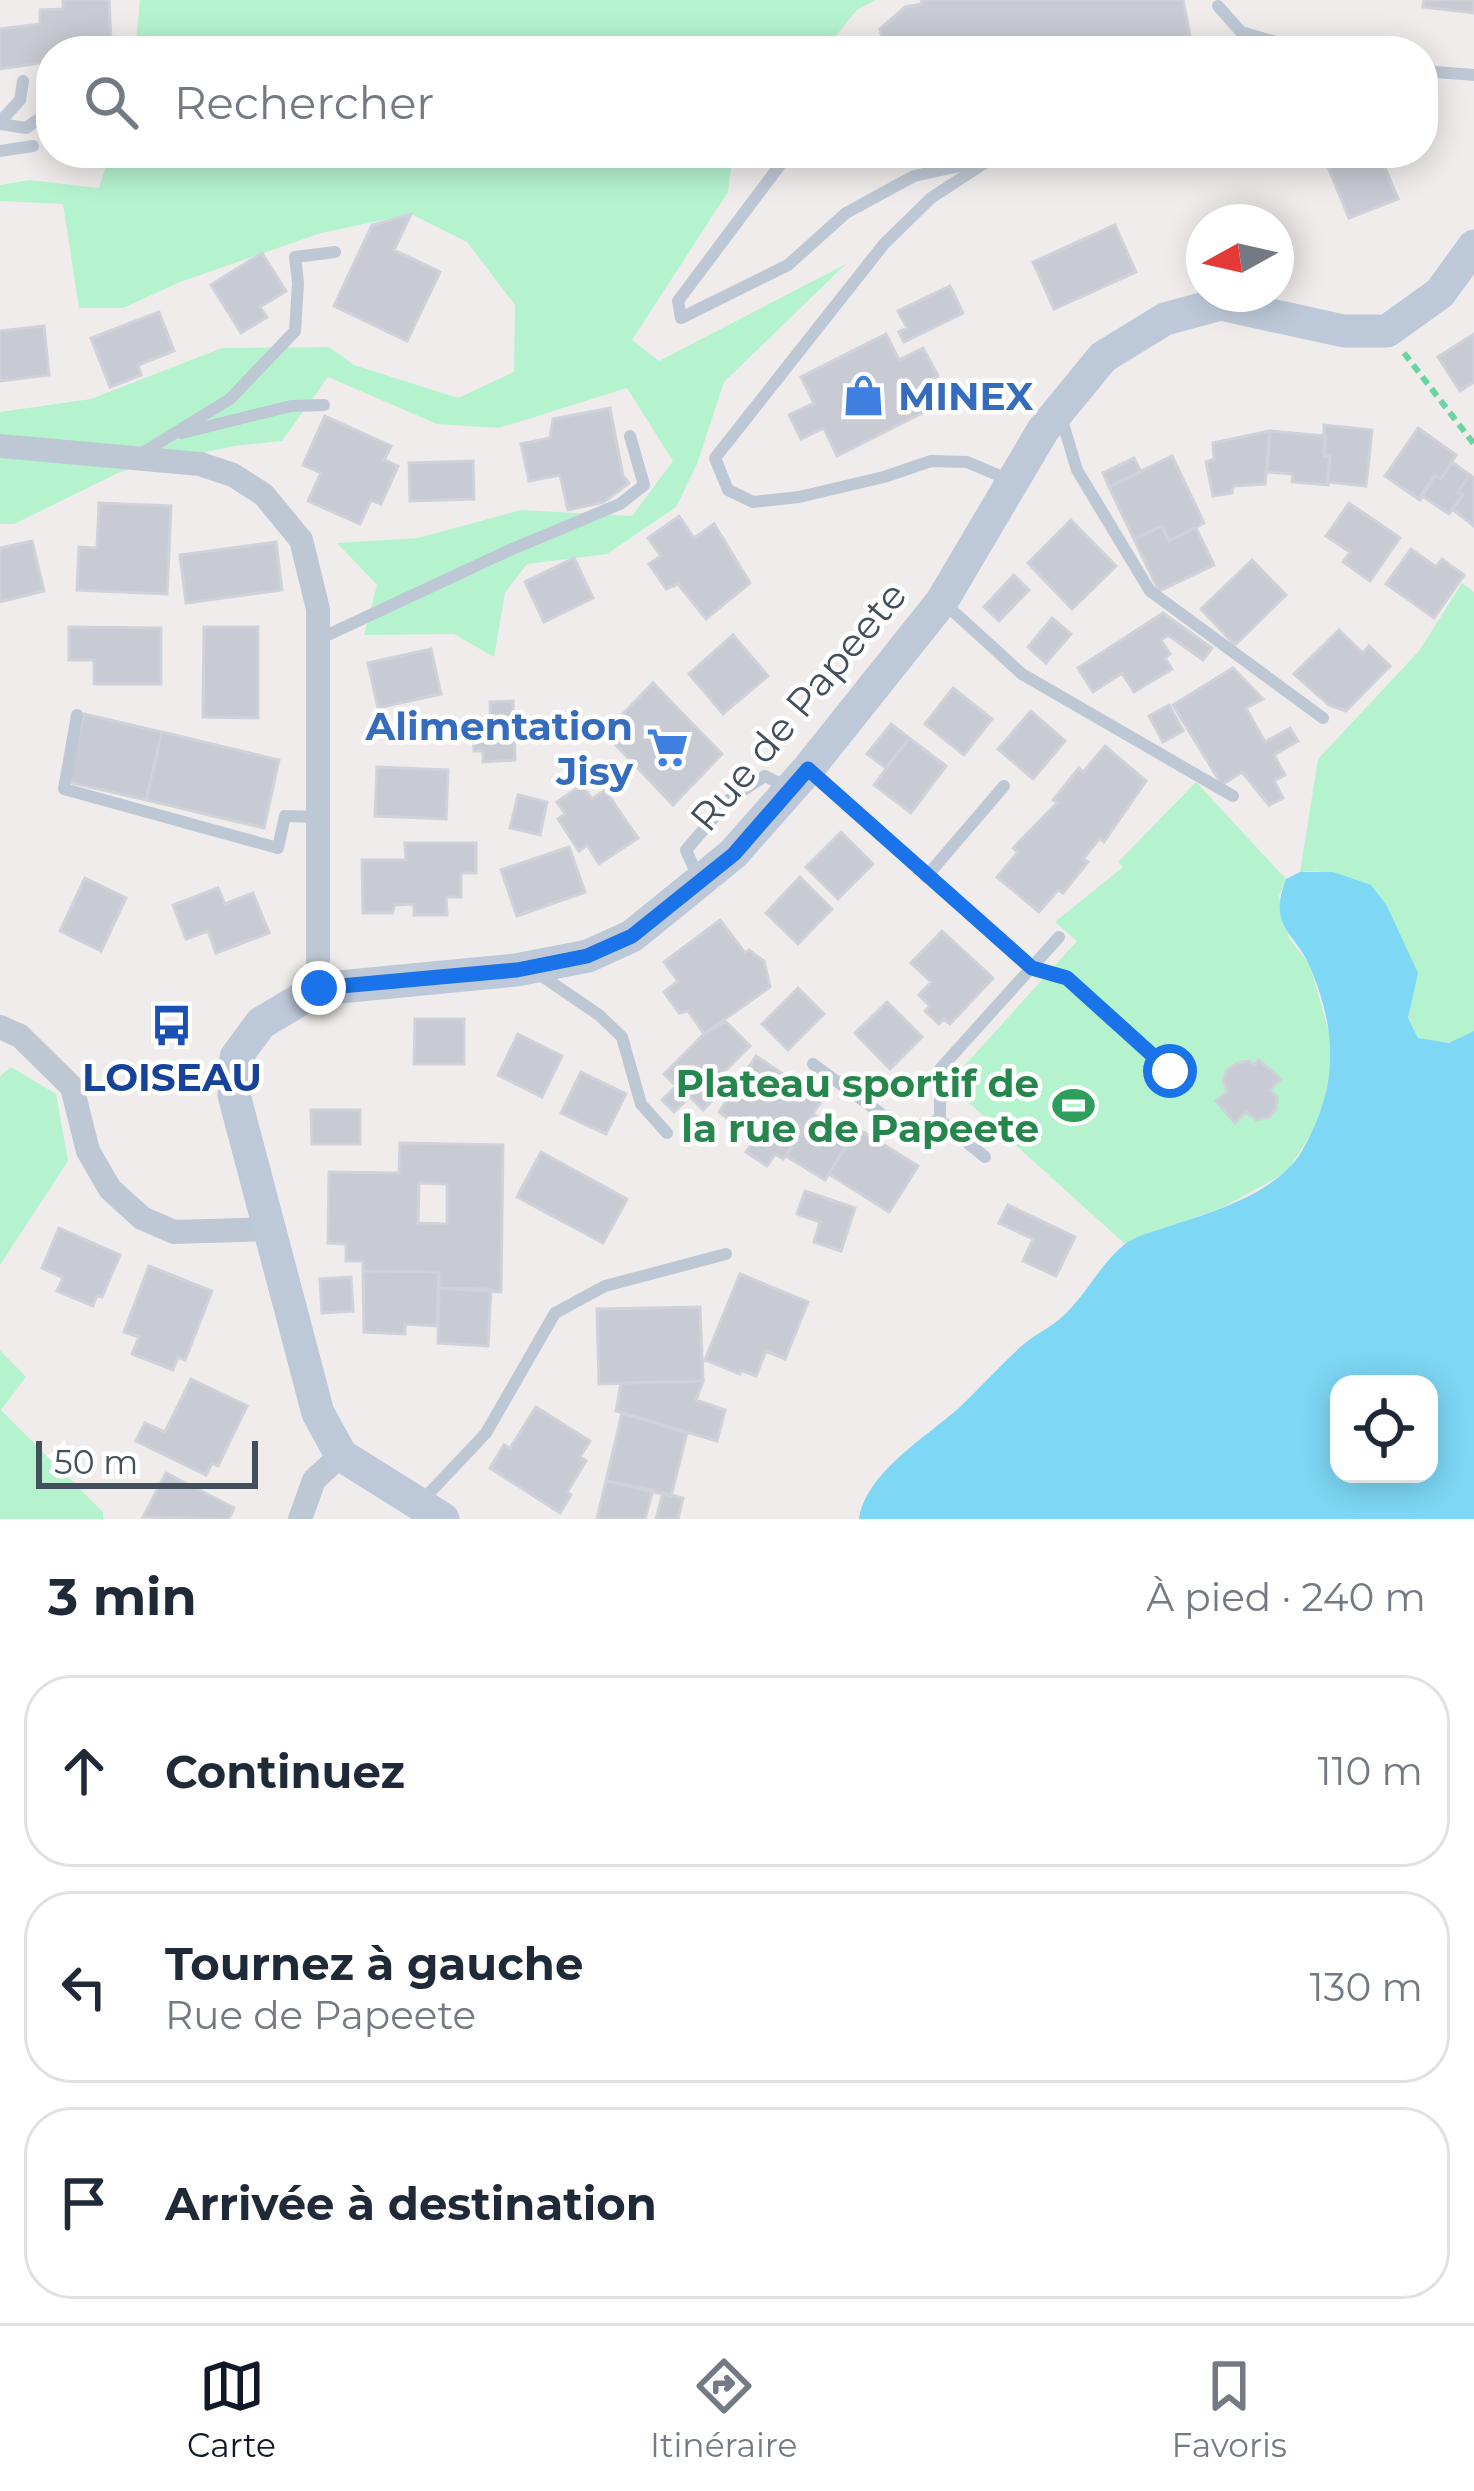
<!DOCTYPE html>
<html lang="fr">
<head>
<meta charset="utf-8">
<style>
  body { margin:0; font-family:Montserrat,sans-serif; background:#f6f6f7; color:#1f2937 }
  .controls { position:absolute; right:36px; bottom:36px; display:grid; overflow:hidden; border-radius:24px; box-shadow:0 6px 30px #0003 }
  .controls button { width:108px; height:108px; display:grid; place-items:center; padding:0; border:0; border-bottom:3px solid #e0e1e3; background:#fff; color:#1f2937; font:60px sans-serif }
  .compass { position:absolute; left:1186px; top:204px; width:108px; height:108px; border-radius:50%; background:#fff; box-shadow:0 6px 30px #0003; rotate:262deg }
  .scale { position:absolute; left:36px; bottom:30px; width:222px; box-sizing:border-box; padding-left:12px; border:6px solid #434f5c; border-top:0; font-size:33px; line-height:42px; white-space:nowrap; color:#434f5c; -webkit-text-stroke:9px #fff; paint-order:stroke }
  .stop { position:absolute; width:36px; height:36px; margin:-27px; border:9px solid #1a73e8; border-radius:50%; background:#fff }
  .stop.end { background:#1a73e8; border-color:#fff; box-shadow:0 3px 12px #0008 }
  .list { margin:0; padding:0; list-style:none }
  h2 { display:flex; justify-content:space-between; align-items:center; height:156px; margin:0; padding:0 48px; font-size:51px }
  h2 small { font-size:39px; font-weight:400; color:#747a83 }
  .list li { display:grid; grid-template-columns:78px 1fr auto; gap:36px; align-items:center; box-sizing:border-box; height:192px; margin:0 24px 24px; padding:0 24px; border:3px solid #e0e1e3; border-radius:48px }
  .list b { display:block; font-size:45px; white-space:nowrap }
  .list p { margin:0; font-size:39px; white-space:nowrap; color:#747a83 }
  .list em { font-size:39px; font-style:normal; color:#747a83 }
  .icon { flex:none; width:66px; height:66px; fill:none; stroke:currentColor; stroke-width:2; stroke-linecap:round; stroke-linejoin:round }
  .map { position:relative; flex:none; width:1474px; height:1519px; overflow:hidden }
  .search { position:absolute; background:#fff; box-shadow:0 6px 30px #0003; left:36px; right:36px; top:36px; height:132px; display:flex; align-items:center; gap:30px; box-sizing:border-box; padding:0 42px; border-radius:48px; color:#747a83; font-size:45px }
  .sheet { height:804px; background:#fff }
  nav { display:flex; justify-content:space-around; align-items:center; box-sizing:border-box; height:168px; border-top:3px solid #e0e1e3; background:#fff; font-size:33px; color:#747a83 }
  nav a { display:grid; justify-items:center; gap:6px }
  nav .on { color:#111827 }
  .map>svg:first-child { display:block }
</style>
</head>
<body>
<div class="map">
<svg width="1474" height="1519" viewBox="0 0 1474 1519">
  <rect width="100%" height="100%" fill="#f0ecec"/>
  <path fill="#b5f3cf" d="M140 0H876L857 10 823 51H135Z
    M110 153H733L728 192 632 340 659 361 846 264 724 382 697 464 676 507 607 554 527 564 505 593 494 657 454 634 364 635 377 585 337 543 418 538 521 510 632 516 673 461 627 388 499 428 437 424 328 377 282 441 234 446 120 472 14 524H0V412L91 399 222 348 329 347 354 365 458 398 514 372 515 305 467 242 411 214 321 233 180 282 123 308H79L63 204 0 201V185L29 180 99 188Z
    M1462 583 1474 592V1031C1458 1045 1438 1045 1418 1038L1408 1019 1417 973 1387 906 1318 871 1300 872 1318 759 1419 651Z
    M1196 782 1286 879 1279 896 1289 938 1310 965 1333 1047 1324 1104 1312 1132 1287 1172 1223 1207 1125 1244 948 1084 1077 941 1055 922 1123 867 1118 862Z
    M11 1067 56 1094 68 1161 0 1265V1076Z
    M0 1350 26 1377 1 1410 103 1512V1519H0Z"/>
  <path fill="#7dd7f5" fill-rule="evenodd" d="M1300 872H1333L1371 885 1387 906 1418 973 1408 1018 1418 1038 1449 1043 1474 1031V1519H859C866 1472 928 1436 960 1407 982 1386 1002 1363 1025 1343 1036 1334 1051 1327 1062 1317 1086 1296 1102 1260 1128 1242 1141 1234 1156 1231 1170 1226 1215 1211 1277 1193 1302 1151 1338 1088 1338 1035 1311 969 1296 932 1267 929 1286 879ZM1339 1384H1429V1474H1339Z"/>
  <path fill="#c8cbd3" stroke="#d0d2d9" stroke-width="3" fill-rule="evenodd" d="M63 0H109L111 39 87 40V47L51 51V59H42L41 63 0 69V29L40 24V10L63 9Z
    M921 0H1183L1193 51H885L880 29 905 7 922 4Z
    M1424 0H1474V13L1423 7Z
    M1349 153H1379L1398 199 1349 218 1326 162Z
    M411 214 394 250 440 272 407 341 334 306 372 225Z
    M1115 225 1136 272 1054 309 1033 262Z
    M262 253 286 291 260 307 267 317 241 333 211 285Z
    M950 286 963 313 904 342 899 332 907 328 898 311Z
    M159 312 174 351 138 365 141 375 110 387 91 338Z
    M44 326 49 375 0 381V331Z
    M886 334 899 360 923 348 938 376 914 389 926 411 837 456 824 428 801 439 789 415 814 403 801 377Z
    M1474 334V382L1460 391 1438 357Z
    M610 408 623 476 629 483 604 502 568 510 560 475 529 481 521 444 550 438 553 419Z
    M325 416 391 446 384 460 398 466 381 504 371 500 360 524 308 501 321 473 303 465Z
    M1324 425 1372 430 1366 486 1327 482 1330 456H1324Z
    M1418 428 1456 455 1441 479 1435 475 1420 500 1385 476Z
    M1270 431 1265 484 1233 486 1232 493 1213 496 1206 462 1214 459 1213 443Z
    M1270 431 1326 436 1324 456H1330L1328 485 1292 482 1293 474 1267 472Z
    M1172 456 1204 523 1169 541 1162 526 1134 539 1109 487Z
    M1134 458 1141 472 1109 487 1103 473Z
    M473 461 474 499 410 501 409 463Z
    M1452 462 1470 475 1458 492 1463 495 1449 514 1421 495 1435 475 1441 479Z
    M1470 475 1474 478V526L1452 509 1463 495 1458 492Z
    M99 503 171 506 167 594 77 590 79 547 97 548Z
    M1349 503 1400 538 1370 581 1343 562 1350 552 1326 536Z
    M679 516 694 538 714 524 750 583 706 619 678 584 666 589 649 564 661 556 648 538Z
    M1071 520 1116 566 1072 609 1028 563Z
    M1162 526 1169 541 1196 528 1214 565 1159 591 1134 539Z
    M32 541 44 591 0 602V548Z
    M276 542 282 590 186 603 180 555Z
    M1411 549 1436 567 1442 559 1464 575 1434 618 1386 584Z
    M574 558 593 598 544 622 525 582Z
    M1252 560 1286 595 1235 645 1201 609Z
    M1014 575 1029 590 999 621 984 607Z
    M1163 613 1212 648 1203 660 1168 635 1161 640 1170 654 1165 658 1172 669 1134 692 1122 673 1093 692 1078 668Z
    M1052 618 1071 634 1046 663 1028 647Z
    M69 627 161 628V684H94V660H69Z
    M204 627H258V718L203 717Z
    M1339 630 1363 653 1369 646 1390 666 1346 711 1329 705 1294 674Z
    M733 635 768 676 723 714 689 674Z
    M431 649 441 694 378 708 368 663Z
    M1233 668 1263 699 1246 708 1265 742 1290 728 1298 741 1274 755 1285 775 1274 781 1283 798 1269 805 1242 772 1222 785 1173 705Z
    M653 683 722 754 673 805 613 742 619 733 615 722Z
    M953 688 992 719 964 755 925 724Z
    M513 701 515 760 483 762V751H474L473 734 491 733 490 702Z
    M1169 705 1183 731 1163 742 1149 716Z
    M1031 711 1065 741 1033 779 998 749Z
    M84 714 162 732 146 800 68 782Z
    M891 724 909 738 886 768 867 754Z
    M162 732 279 760 264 828 146 800Z
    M909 738 946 766 911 813 874 785Z
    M1105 746 1146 781 1104 842 1100 838 1083 859 1088 862 1063 893 1058 890 1039 912 997 877 1018 852 1013 848 1057 803 1053 800 1079 768 1083 772Z
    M377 767 448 770 446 819 375 816Z
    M582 785 592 799 605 790 638 838 599 864 587 845 579 851 558 819 565 814 557 802Z
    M518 795 547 802 540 835 510 828Z
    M841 832 873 864 838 899 806 867Z
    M405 843H476V873H461V897H446L447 915H414V904L395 905 392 913H363L362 860H406Z
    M569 847 585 892 517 916 501 870Z
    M800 877 832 909 798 944 766 913Z
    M85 878 126 898 101 951 60 931Z
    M218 888 225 904 253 893 269 933 216 953 208 931 186 939 173 905Z
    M720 920 745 953 749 950 764 961 770 987 704 1034 688 1011 679 1013 664 992 678 981 664 962Z
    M942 931 993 978 950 1024 944 1019 939 1024 925 1011 930 1006 919 995 931 982 911 963Z
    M798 988 824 1014 788 1050 762 1024Z
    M887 1002 922 1037 890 1069 855 1033Z
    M415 1019H464V1064H414Z
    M726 1022 750 1046 719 1077 727 1085 703 1110 690 1097 674 1112 662 1100 676 1086 664 1074 704 1034Z
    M518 1034 562 1056 542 1097 498 1075Z
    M756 1056 822 1100 783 1159 775 1154 767 1166 746 1152 756 1137 719 1112Z
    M1259 1060 1281 1079 1270 1090 1277 1097 1276 1109 1269 1117 1256 1120 1246 1112 1235 1123 1216 1101 1227 1091 1223 1081 1227 1070 1237 1063 1249 1061 1254 1065Z
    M581 1072 626 1094 606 1134 561 1113Z
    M311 1110H360V1144H312Z
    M813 1114 851 1137 825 1180 786 1156Z
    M857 1128 918 1166 889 1212 829 1174Z
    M400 1143 503 1145 501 1292 439 1288V1272L363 1271V1261H346V1244L328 1243 329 1172 399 1173ZM419 1183 447 1184V1224L418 1223Z
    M541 1152 627 1199 603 1243 517 1197Z
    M805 1191 855 1208 841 1251 814 1242 820 1222 797 1214Z
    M1008 1205 1075 1237 1056 1276 1023 1261 1033 1239 999 1223Z
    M59 1228 120 1255 102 1297 97 1295 93 1306 57 1291 63 1278 42 1268Z
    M149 1266 212 1291 185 1360 178 1357 173 1370 132 1354 139 1337 124 1332Z
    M363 1271 439 1272 437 1326 405 1324V1334L364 1332Z
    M740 1274 808 1302 785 1359 766 1351 756 1376 741 1370 740 1374 705 1360Z
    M351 1277 353 1311 322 1313 320 1279Z
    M439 1288 491 1289 488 1346 438 1343Z
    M700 1307 703 1381 599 1384 597 1309Z
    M191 1379 247 1406 218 1466 212 1463 206 1475 136 1441 145 1423 165 1432Z
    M703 1381 696 1400 725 1410 717 1441 616 1411 621 1383Z
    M536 1407 590 1441 580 1457 586 1461 567 1492 571 1495 560 1513 490 1468 504 1445 510 1448Z
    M622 1413 687 1433 671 1496 606 1481Z
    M166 1473 234 1508 229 1519 143 1517Z
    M606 1481 653 1490 645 1519H597Z
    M663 1493 683 1498 678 1519H656Z"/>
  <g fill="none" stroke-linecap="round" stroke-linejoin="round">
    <path stroke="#6ad4a4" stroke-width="6" stroke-dasharray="9 6" stroke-linecap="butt" d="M1404 353 1474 444"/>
    <path stroke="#bec8d4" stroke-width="12" d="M1218 6 1241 32 1307 51
      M1423 71 1474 75
      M0 122 20 100 23 81
      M0 124 26 128 42 117
      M0 151 33 146
      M789 153 678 301 681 318 788 265 846 213 914 176 1019 153
      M986 162 931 198 884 244 715 458 728 490 753 502 799 497 884 477 931 461 967 462 1007 479
      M1061 417 1077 470 1150 591 1323 718
      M182 433 291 406 324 405
      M139 455 230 399 295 331 298 283 295 257 335 252
      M943 602 1022 674 1233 796
      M319 639 510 550 620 504 644 485 630 436
      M77 715 64 789 278 848 285 816 317 817
      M809 769 1032 968 1067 978 1170 1071
      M698 877 686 850 730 799 765 776 789 788
      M926 877 1004 786
      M536 972 599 1015 622 1037 641 1104 667 1133
      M813 1064 902 1129 940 1120
      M985 1157 940 1120V1069L1059 937
      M419 1504 486 1433 555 1313 605 1286 726 1254"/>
    <path stroke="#bec8d4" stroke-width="24" d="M0 446 200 464 233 475 264 495 301 540 318 609V989
      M0 1027 20 1036 72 1087 88 1151 110 1189 142 1218 174 1232 268 1229
      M300 1519 314 1480 341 1455"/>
    <path stroke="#bdc9d8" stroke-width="33" d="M443 1519 341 1455 318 1413 234 1095 236 1057 261 1023 318 989 516 970 588 956 632 936 733 854 808 769 942 601 1043 430 1103 357 1165 319 1220 304 1344 331H1387L1440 293 1474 246"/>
  </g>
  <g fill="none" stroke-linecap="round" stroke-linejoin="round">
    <path stroke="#1a73e8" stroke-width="15" d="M319 988 517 970 587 956 632 936 734 854 808 769 1032 968 1067 978 1170 1071"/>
  </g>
  <defs>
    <symbol id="shop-bare" viewBox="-9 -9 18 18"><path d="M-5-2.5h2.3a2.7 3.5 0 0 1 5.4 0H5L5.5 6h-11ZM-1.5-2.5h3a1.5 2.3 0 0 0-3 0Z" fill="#3f7fe0" stroke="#fff" stroke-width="2.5" paint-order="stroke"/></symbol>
    <symbol id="supermarket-bare" viewBox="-9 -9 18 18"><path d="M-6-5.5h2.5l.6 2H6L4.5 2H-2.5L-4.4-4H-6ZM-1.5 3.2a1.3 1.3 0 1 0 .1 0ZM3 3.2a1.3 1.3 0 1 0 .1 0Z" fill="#3f7fe0" stroke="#fff" stroke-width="2.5" paint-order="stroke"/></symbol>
    <symbol id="bus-bare" viewBox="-9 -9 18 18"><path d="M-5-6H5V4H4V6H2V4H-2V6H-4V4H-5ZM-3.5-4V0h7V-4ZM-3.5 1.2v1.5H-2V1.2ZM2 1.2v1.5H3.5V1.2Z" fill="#1a4fb4" stroke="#fff" stroke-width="2.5" paint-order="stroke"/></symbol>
    <symbol id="stadium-bare" viewBox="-9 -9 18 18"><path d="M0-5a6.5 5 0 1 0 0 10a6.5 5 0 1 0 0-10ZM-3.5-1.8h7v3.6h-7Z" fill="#2e9e5b" stroke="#fff" stroke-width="2.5" paint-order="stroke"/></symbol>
  </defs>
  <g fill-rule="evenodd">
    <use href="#shop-bare" x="834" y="366" width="59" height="59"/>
    <use href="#supermarket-bare" x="638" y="718" width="59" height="59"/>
    <use href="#bus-bare" x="142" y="996" width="59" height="59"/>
    <use href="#stadium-bare" x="1044" y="1076" width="59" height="59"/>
  </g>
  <g text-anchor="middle" stroke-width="9" stroke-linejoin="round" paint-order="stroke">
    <g font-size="39" font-weight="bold" fill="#366cbe" stroke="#fff" text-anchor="start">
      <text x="898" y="410">MINEX</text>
      <text x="633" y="740" text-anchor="end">Alimentation<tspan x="633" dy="45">Jisy</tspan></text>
    </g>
    <g font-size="39" fill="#434f5c" stroke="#fff">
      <text transform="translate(798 706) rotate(-50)" y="14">Rue de Papeete</text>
    </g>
    <g font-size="39" font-weight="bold" fill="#164399" stroke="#fff">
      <text x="172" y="1091">LOISEAU</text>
    </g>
    <g font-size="39" font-weight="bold" fill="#27864d" stroke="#fff" text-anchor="end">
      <text x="1039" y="1097">Plateau sportif de<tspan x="1039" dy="45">la rue de Papeete</tspan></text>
    </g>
  </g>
</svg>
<div class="controls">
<button><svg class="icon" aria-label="locate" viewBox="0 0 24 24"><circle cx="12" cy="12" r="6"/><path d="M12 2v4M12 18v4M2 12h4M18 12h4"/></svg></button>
</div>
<svg class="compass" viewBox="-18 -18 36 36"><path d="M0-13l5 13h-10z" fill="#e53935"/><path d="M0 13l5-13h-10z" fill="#747a83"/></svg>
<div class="scale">50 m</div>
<div class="stop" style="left:1170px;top:1071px"></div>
<div class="stop end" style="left:319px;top:988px"></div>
<div class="search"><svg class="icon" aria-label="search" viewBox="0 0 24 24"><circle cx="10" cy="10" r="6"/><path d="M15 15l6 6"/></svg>Rechercher</div>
</div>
<section class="sheet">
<h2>3 min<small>À pied · 240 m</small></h2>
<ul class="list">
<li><svg class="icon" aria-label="ahead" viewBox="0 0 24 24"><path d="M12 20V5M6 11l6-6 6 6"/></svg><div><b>Continuez</b></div><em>110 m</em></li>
<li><svg class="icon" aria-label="left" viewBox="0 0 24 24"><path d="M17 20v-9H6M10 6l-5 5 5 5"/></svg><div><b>Tournez à gauche</b><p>Rue de Papeete</p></div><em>130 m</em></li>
<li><svg class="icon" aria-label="arrive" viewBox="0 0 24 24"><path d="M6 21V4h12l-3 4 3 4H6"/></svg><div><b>Arrivée à destination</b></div></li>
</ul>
</section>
<nav>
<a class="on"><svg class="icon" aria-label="map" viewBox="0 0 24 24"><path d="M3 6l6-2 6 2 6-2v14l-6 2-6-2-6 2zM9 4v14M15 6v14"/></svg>Carte</a>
<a><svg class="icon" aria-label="directions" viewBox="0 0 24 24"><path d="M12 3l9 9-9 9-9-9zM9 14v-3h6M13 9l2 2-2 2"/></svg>Itinéraire</a>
<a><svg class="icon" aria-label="saved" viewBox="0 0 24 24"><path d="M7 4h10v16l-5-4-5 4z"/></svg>Favoris</a>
</nav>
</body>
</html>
